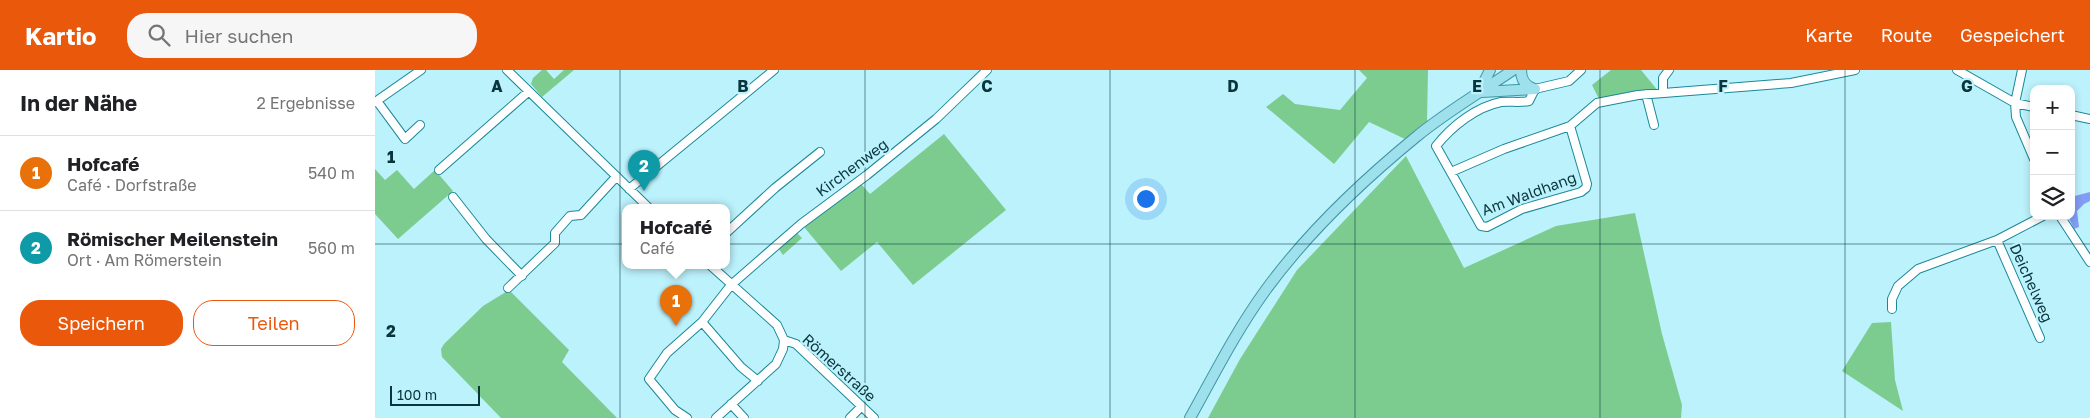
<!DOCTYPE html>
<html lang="de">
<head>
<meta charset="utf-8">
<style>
  body { margin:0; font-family:"Golos Text",sans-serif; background:#f6f6f6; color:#202124 }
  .controls { position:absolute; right:15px; top:15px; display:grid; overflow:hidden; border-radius:10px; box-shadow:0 2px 8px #0003 }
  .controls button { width:45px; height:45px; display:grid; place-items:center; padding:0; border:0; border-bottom:1px solid #e0e0e0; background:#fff; color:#202124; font:25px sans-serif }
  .scale { position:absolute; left:15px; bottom:12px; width:90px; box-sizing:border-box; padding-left:5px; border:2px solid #09353c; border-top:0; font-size:14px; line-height:18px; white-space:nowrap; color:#09353c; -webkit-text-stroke:4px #bcf2fc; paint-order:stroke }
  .you { position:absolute; left:770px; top:128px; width:18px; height:18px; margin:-12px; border:4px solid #fff; border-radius:50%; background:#1a73e8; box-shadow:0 0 0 8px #1a73e833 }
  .badge { display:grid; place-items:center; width:32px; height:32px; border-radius:50%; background:#ea580c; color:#fff; font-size:16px; font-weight:700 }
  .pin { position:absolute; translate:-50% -41px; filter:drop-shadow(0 1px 2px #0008) }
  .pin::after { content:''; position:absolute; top:26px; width:18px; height:15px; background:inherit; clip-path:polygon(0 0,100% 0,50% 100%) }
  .popup { position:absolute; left:247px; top:134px; width:108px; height:65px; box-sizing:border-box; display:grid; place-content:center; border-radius:10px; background:#fff; filter:drop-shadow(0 1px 4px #0005); font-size:16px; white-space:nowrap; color:#757577 }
  .popup b { font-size:19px; color:#202124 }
  .popup::after { content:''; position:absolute; left:50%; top:100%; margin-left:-10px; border:10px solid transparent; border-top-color:#fff }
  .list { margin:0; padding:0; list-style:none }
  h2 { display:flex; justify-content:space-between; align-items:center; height:65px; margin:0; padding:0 20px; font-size:21px }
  h2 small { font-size:16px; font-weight:400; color:#757577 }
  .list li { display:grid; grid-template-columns:32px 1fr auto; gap:15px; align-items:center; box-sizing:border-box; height:75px; padding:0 20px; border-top:1px solid #e0e0e0 }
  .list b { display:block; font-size:19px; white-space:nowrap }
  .list p { margin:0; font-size:16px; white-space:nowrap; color:#757577 }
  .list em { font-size:16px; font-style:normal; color:#757577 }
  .actions { display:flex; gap:10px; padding:15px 20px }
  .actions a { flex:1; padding:11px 0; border:1px solid #ea580c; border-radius:20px; text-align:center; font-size:18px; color:#ea580c }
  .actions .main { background:#ea580c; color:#fff }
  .icon { flex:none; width:28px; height:28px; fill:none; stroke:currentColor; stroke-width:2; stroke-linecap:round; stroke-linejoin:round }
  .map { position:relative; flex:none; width:1715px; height:348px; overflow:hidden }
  header { display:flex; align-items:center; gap:30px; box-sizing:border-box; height:70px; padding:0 25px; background:#ea580c; color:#fff }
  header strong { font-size:24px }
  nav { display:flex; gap:28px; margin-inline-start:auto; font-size:18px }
  .search { width:350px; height:45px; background:#f6f6f6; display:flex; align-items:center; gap:12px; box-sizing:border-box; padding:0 18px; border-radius:20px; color:#757577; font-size:19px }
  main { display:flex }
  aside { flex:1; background:#fff }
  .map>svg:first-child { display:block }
</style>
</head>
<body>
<header>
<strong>Kartio</strong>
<div class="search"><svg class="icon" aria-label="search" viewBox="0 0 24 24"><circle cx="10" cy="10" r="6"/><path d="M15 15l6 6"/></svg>Hier suchen</div>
<nav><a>Karte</a><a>Route</a><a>Gespeichert</a></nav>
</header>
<main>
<aside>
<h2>In der Nähe<small>2 Ergebnisse</small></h2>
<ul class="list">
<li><span class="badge" style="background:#e8710a">1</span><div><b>Hofcafé</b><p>Café · Dorfstraße</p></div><em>540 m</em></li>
<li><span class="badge" style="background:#0f9aa8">2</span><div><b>Römischer Meilenstein</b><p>Ort · Am Römerstein</p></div><em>560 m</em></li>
</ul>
<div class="actions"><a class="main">Speichern</a><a>Teilen</a></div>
</aside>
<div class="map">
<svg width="1715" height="348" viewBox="0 0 1715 348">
  <rect width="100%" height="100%" fill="#bcf2fc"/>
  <path fill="#7ccc90" d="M167 0H171L179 9 189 0H199L167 27 156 14 158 8Z
    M984 0H1053L1052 53 1030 69 994 52 959 94 891 37 908 24 920 34 965 40 992 8Z
    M1236 0H1266L1284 22 1243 24 1224 29 1217 15Z
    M569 64 631 140 538 215 502 172 466 201 429 157 486 114 495 124Z
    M1031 86 1089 198 1181 156 1260 143 1287 264 1307 335 1306 348H833L865 289 922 200Z
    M0 99 10 110 22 100 39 119 60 100 78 121 23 169 0 144Z
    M422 163 427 168 408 185 403 178Z
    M134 220 194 280 187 292 242 348H126L67 287 66 279 69 274 108 236Z
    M1516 252 1520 310 1528 341 1467 301 1497 253Z"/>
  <path fill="#839cf5" d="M1715 122V131L1709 134 1702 141 1704 157 1699 159 1693 146H1696V127Z"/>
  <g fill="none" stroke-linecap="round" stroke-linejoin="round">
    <defs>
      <path id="minor" d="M132 0 273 137
        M1582 0 1640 33 1659 37
        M1647 0 1640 33 1641 47 1659 89
        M1288 23V8L1294 0
        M1271 24 1279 55
        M2 31 30 69 45 55
        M0 32 46 0
        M1696 45 1715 49
        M1195 56 1212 114 1211 118 1206 122 1147 139 1112 157 1106 156 1061 76C1077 56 1101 37 1126 32 1135 31 1145 33 1154 31L1160 19 1194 11 1206 0
        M64 100 153 22
        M1076 102 1129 79 1195 56 1222 33 1263 25 1416 13 1480 0
        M254 119 399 0
        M78 127 111 169 147 206
        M1685 146 1715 192
        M351 163 400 118 445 82
        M1622 170 1665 268
        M335 195 402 255 409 270 408 279 401 294 341 348
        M133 218 180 173V163L195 146 206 145 241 107
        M1517 239V229L1523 216 1543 199 1622 170 1668 146
        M327 252 366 297 383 311
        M409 270 421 274 499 348
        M356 334 369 348
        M312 348 300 340 274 309 292 283 327 252 356 215 426 154 492 105 561 49 612 0
        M475 348 486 337"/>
      <path id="major" d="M1146 0C1146 10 1150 16 1159 19
        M1104 22 1115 0
        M1107 22 1160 19
        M815 348C839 305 861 261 890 221 932 163 986 112 1041 67 1071 42 1106 22 1138 0"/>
    </defs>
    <use href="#minor" stroke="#1b8898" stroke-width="10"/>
    <use href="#major" stroke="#4097a6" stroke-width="12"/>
    <use href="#minor" stroke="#fff" stroke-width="8"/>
    <use href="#major" stroke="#9ee0ec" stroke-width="10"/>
  </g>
  <path fill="none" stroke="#09353c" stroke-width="1" stroke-opacity="0.55" d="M245 0V348M490 0V348M735 0V348M980 0V348M1225 0V348M1470 0V348M0 174H1715"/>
  <g text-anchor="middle" stroke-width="4.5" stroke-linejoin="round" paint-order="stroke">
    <g font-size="15" fill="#09353c" stroke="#bcf2fc">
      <text transform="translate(477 98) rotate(-37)" y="5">Kirchenweg</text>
      <text transform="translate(1154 124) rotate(-20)" y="5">Am Waldhang</text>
      <text transform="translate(1656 213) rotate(66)" y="5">Deichelweg</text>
      <text transform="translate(464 298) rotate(42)" y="5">Römerstraße</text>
    </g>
  </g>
  <g font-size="16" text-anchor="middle" font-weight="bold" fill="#09353c" stroke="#bcf2fc" stroke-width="4.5" stroke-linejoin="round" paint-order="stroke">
    <text x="122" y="22">A</text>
    <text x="368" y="22">B</text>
    <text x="612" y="22">C</text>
    <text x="858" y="22">D</text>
    <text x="1102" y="22">E</text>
    <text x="1348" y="22">F</text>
    <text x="1592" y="22">G</text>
    <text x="16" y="93">1</text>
    <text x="16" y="267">2</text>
  </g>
</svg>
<div class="controls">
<button>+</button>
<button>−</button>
<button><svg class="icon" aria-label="layers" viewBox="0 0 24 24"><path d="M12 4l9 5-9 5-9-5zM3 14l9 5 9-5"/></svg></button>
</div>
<div class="scale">100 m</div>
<div class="you"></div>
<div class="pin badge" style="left:301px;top:256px;background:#e8710a">1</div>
<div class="popup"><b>Hofcafé</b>Café</div>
<div class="pin badge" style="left:269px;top:121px;background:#0f9aa8">2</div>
</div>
</main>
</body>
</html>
